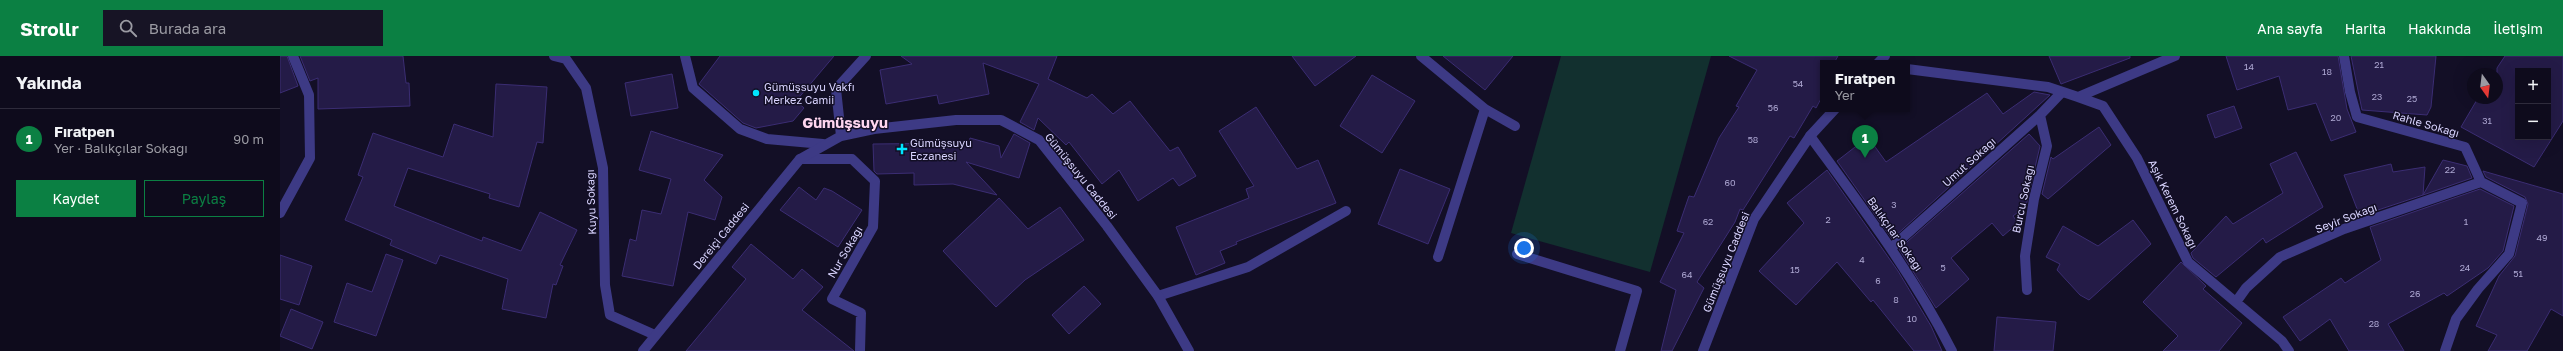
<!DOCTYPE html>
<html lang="tr">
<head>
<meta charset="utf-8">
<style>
  body { margin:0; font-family:"Golos Text",sans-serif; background:#171425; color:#f1f3f6 }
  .controls { position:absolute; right:12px; top:12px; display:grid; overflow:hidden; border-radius:0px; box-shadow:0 4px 16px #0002 }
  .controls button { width:36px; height:36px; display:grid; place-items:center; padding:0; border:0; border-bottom:1px solid #2e2b3b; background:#0e0b1c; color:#f1f3f6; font:20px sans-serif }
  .compass { position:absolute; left:2187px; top:12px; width:36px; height:36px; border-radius:50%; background:#0e0b1c; box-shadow:0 4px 16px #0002; rotate:166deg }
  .you { position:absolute; left:1244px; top:192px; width:14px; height:14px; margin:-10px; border:3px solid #fff; border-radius:50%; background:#1a73e8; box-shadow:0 0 0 6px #1a73e833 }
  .badge { display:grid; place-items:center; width:26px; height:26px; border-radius:50%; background:#0b8043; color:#fff; font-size:13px; font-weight:700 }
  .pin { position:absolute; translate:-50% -33px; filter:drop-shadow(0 1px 2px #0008) }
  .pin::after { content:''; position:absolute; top:21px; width:14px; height:12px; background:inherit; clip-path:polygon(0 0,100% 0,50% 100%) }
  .popup { position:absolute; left:1540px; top:4px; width:90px; height:52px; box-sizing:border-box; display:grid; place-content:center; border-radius:0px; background:#0e0b1c; filter:drop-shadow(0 1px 3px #0005); font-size:13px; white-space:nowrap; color:#9b9ba3 }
  .popup b { font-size:15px; color:#f1f3f6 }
  .popup::after { content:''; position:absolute; left:50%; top:100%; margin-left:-8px; border:8px solid transparent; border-top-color:#0e0b1c }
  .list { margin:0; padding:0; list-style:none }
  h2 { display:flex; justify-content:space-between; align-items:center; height:52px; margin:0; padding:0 16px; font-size:17px }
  h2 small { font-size:13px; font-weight:400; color:#9b9ba3 }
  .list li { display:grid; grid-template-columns:26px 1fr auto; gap:12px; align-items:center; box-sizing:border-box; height:60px; padding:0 16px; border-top:1px solid #2e2b3b }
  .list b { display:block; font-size:15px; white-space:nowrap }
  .list p { margin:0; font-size:13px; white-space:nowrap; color:#9b9ba3 }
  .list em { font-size:13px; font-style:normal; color:#9b9ba3 }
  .actions { display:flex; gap:8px; padding:12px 16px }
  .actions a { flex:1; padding:9px 0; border:1px solid #0b8043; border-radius:0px; text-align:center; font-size:14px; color:#0b8043 }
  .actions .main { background:#0b8043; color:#fff }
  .icon { flex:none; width:22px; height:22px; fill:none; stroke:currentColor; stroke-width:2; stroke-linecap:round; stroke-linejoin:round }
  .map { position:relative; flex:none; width:2283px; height:295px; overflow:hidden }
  header { display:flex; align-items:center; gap:24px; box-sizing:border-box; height:56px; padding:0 20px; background:#0b8043; color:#fff }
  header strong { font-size:19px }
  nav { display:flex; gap:22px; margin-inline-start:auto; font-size:14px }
  .search { width:280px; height:36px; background:#171425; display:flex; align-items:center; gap:10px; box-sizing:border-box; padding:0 14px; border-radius:0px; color:#9b9ba3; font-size:15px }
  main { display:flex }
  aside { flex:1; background:#0e0b1c }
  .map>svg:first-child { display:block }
</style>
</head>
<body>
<header>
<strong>Strollr</strong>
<div class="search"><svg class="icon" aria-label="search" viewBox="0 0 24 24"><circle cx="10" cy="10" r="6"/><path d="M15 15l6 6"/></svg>Burada ara</div>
<nav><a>Ana sayfa</a><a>Harita</a><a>Hakkında</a><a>İletişim</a></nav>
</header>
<main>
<aside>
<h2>Yakında<small></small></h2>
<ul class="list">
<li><span class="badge">1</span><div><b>Fıratpen</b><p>Yer · Balıkçılar Sokağı</p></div><em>90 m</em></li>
</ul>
<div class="actions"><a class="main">Kaydet</a><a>Paylaş</a></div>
</aside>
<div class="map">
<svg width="2283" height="295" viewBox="0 0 2283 295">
  <rect width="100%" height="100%" fill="#130f26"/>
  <path fill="#12302f" d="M1281 0H1431L1370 216 1231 177Z"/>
  <path fill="#241b47" stroke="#3b2d73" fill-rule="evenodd" d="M0 0H7L18 30 0 37Z
    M20 0H123L126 27H129L130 50 38 53V22L30 25Z
    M440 0H554L516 45 524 52 513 65 476 72 463 67 419 28Z
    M621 0H777L768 23 807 42 812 38 833 58 850 45 890 95 898 91 916 120 899 130 893 122 858 145 839 114 822 128 789 86 786 89 758 62 754 74 740 66 759 28 703 7 709 38 659 48 657 39 606 48 600 14 632 8Z
    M1012 0H1076L1035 30Z
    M1163 0H1233L1205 34Z
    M1449 0H1558L1554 7H1543V39L1536 52 1533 50 1514 82 1510 80 1463 154 1460 153 1455 166 1417 226 1424 232 1392 295H1381L1396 234 1380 226 1404 177 1397 175 1409 140 1414 141 1439 82 1459 51 1456 50 1477 14Z
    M1769 0H1850V2L1781 28Z
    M1946 0H2058L2067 53 2076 76 2051 85 2036 47 2008 54 1999 20 1957 34Z
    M2071 0H2156L2151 51 2147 59 2082 54Z
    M2225 0H2283V65L2254 111 2181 71 2198 42H2217V12ZM2238 15H2268V81H2238Z
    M392 18 398 52 351 60 345 27Z
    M1092 19 1135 45 1102 97 1060 70Z
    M216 28 267 31 263 87 257 86 239 151 209 142 210 138 128 112 114 150 202 185 203 181 241 195 260 156 297 174 280 209 283 210 276 229 273 228 266 262 222 253 228 223 160 199 156 208 110 189 112 184 65 164 83 121 78 119 93 77 163 101 174 68 213 81Z
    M1754 36 1770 39 1612 183 1557 105 1588 81 1606 106 1707 37 1723 58Z
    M1954 50 1962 72 1935 82 1927 59Z
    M976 51 1017 113 1038 104 1056 147 956 186 957 188 940 195 945 207 916 219 896 171 969 142 966 133 974 130 939 75Z
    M1819 71 1831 89 1768 143 1762 138 1771 101 1773 103Z
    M371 75 443 99 424 124 442 141 435 164 408 156 393 230 342 220 350 183 356 185 362 154 381 158 391 123 359 114Z
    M734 78 750 87 739 122 686 106 717 139 673 128 634 129V117L597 118 594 115 593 88 689 87 690 82 719 90 721 102Z
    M1749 78 1760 90 1746 150 1733 160 1738 167 1723 180 1712 167 1671 202 1689 223 1656 252 1619 193Z
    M2016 96 2043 151 1986 187 1983 182 1936 221 1913 202 1911 197 1946 160 1953 168 2003 137 1990 108Z
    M2163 104 2187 110 2192 122 2143 139Z
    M2111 108 2113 116 2145 111 2143 139 2086 158V156L2079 158 2064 119Z
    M1120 113 1170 133 1148 188 1098 168Z
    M1547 114 1618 215 1651 270 1662 295H1634L1593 244 1591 246 1557 206 1516 249 1479 215 1524 167 1507 147Z
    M2203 115 2283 138V260L2271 253 2247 295H2208L2217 279 2196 270 2219 220 2235 200 2248 148 2245 141 2206 121Z
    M519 131 536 144 544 132 552 135 582 154 558 191 500 154Z
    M2200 133 2234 150 2223 195 2208 212 2167 240 2164 237 2108 268 2124 295H2069L2050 263 2020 285 2003 261 2061 222 2065 227 2101 204 2090 171Z
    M719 142 748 173 780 151 804 184 745 224 716 251 663 195Z
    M1853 164 1871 188 1809 244 1800 239 1777 214 1780 208 1766 201 1783 170 1818 190Z
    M471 188 513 223 522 213 543 231 522 254 574 295H406L466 223 452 211Z
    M106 198 123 204 96 280 54 266 67 227 92 236Z
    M0 199 32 210 19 249 0 243Z
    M1901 206 1926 230 1923 233 1962 267 1939 295H1883L1898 280 1863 246Z
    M804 230 821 248 789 278 772 259Z
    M11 253 43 266 32 293 0 280Z
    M1717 261 1776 266 1773 295H1714Z"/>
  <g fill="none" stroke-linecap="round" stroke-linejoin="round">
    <path stroke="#3d3a85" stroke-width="10" d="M1237 198 1357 235 1340 295"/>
    <path stroke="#3d3a85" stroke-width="10" d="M274 0 286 3 306 32 323 112 325 229 330 259 375 279
      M405 0 413 32 460 73 487 83 543 88
      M1141 0 1205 53 1235 70
      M2064 0 2070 36 2077 61 2185 91 2201 126 2242 147 2229 198 2198 233 2176 263 2165 295
      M1627 13 1768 31 1798 41 1895 0
      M1798 41 1823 50 1857 102 1908 206 2002 285 2009 295
      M1530 80C1581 150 1633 218 1672 295
      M520 103H572L595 125 593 171 552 243 581 257 580 295
      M0 157 30 102 29 39 13 0
      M1611 192 1760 59 1782 36
      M1158 201 1205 53
      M1747 234 1745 200 1754 143 1767 90 1760 59
      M878 240 968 211 1066 155
      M1956 246 1966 232 2000 201 2064 173 2201 126"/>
    <path stroke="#3d3a85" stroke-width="10" d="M1598 7 1605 0
      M561 80 556 33 586 0
      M363 295 520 103 561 80 594 73 676 64H721L759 84 827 170 878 240 909 295
      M1423 295 1474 163 1530 80 1555 53"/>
  </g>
  <g fill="#00e5ff" stroke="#130f26" stroke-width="1.5">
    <circle cx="476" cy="37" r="4"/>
    <path d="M620 87h4v4h4v4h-4v4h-4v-4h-4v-4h4z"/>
  </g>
  <g text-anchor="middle" stroke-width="3" stroke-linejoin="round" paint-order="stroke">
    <g font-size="9" fill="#aca6d1">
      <text x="2099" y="12">21</text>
      <text x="1969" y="14">14</text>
      <text x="2047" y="19">18</text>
      <text x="1518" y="31">54</text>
      <text x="2097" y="44">23</text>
      <text x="2132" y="46">25</text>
      <text x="1493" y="55">56</text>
      <text x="2056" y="65">20</text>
      <text x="2207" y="68">31</text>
      <text x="1473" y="87">58</text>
      <text x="2170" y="117">22</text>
      <text x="1450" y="130">60</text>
      <text x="1614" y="152">3</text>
      <text x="1548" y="167">2</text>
      <text x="1428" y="169">62</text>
      <text x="2186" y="169">1</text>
      <text x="2262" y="185">49</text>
      <text x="1582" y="207">4</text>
      <text x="1663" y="215">5</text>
      <text x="2185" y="215">24</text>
      <text x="1515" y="217">15</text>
      <text x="2238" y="221">51</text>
      <text x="1407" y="222">64</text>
      <text x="1598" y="228">6</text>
      <text x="2135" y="241">26</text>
      <text x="1616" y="247">8</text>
      <text x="1632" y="266">10</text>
      <text x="2094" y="271">28</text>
    </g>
    <g font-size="11" fill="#d9d4ff" stroke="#130f26" text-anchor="start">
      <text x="484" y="35">Gümüşsuyu Vakfı<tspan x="484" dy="13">Merkez Camii</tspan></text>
      <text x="630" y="91">Gümüşsuyu<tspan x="630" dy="13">Eczanesi</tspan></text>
    </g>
    <g font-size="11" fill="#d9d4ff" stroke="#130f26">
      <text transform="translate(2146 68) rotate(16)" y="4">Rahle Sokağı</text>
      <text transform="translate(1689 106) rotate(-42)" y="4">Umut Sokağı</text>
      <text transform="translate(801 120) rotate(51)" y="4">Gümüşsuyu Caddesi</text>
      <text transform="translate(1743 143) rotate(-78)" y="4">Burcu Sokağı</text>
      <text transform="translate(311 146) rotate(-92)" y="4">Kuyu Sokağı</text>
      <text transform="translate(1893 148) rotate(64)" y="4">Aşık Kerem Sokağı</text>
      <text transform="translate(2066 162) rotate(-21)" y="4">Seyir Sokağı</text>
      <text transform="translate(1615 178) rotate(55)" y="4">Balıkçılar Sokağı</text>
      <text transform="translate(441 180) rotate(-51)" y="4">Dereiçi Caddesi</text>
      <text transform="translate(565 196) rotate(-60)" y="4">Nur Sokağı</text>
      <text transform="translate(1446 206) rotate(-68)" y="4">Gümüşsuyu Caddesi</text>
    </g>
    <g font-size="15" font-weight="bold" fill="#ffd6f0" stroke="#130f26">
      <text x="565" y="72">Gümüşsuyu</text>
    </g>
  </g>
</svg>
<div class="controls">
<button>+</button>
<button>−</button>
</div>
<svg class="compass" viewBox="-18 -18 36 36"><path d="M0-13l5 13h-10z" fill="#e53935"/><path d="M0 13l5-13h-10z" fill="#9b9ba3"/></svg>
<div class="you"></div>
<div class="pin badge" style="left:1585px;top:102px">1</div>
<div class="popup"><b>Fıratpen</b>Yer</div>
</div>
</main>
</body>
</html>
